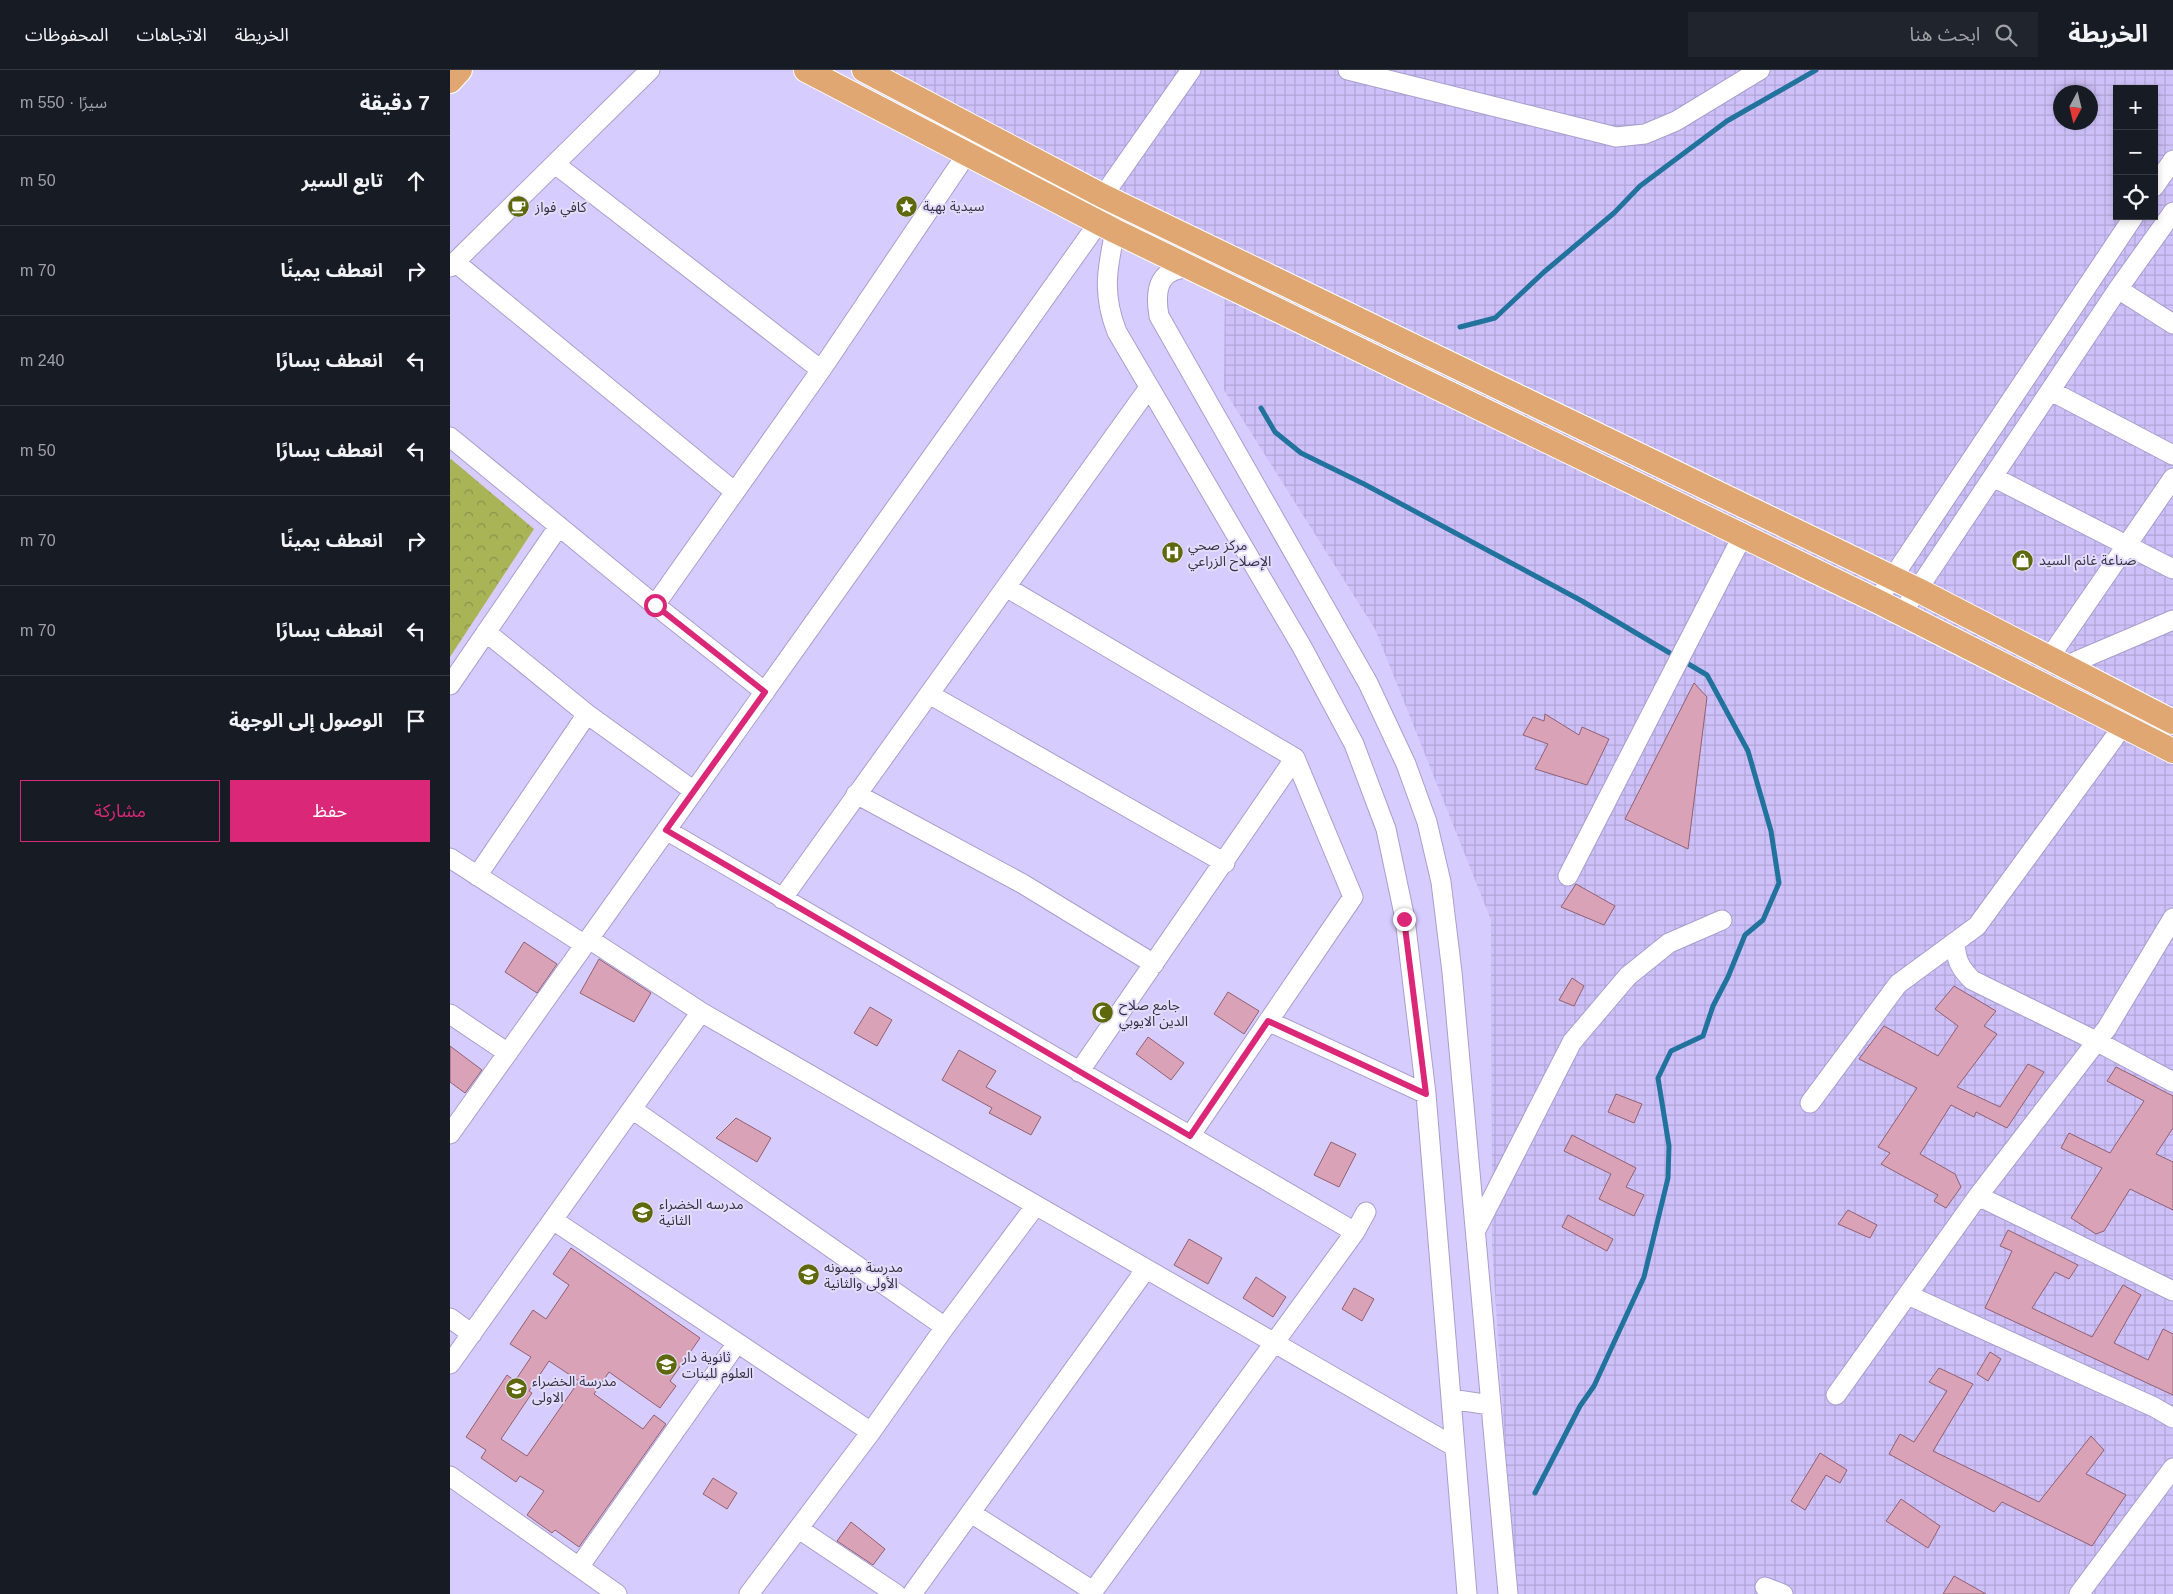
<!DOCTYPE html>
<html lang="ar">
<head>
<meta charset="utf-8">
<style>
  body { margin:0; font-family:Helvetica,"Noto Sans Arabic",sans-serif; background:#20242c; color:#f1f3f6; direction:rtl }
  .controls { position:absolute; right:15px; top:15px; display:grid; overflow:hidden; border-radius:0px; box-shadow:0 2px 8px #0003 }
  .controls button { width:45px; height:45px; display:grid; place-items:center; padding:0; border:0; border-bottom:1px solid #363941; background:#171b24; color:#f1f3f6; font:25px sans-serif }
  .compass { position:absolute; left:1603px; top:15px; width:45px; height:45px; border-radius:50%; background:#171b24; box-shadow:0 2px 8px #0003; rotate:187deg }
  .stop { position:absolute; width:15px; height:15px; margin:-11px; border:4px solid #db2777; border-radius:50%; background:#fff }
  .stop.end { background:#db2777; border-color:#fff; box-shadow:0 1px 5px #0008 }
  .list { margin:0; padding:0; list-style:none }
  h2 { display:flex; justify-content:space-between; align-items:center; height:65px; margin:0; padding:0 20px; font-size:21px }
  h2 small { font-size:16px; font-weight:400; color:#9ea1a6 }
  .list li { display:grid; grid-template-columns:32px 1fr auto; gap:15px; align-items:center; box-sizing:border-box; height:90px; padding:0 20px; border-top:1px solid #363941 }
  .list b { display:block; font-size:19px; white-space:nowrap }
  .list em { font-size:16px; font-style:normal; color:#9ea1a6 }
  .actions { display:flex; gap:10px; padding:15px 20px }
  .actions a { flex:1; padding:11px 0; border:1px solid #db2777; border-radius:0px; text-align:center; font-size:18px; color:#db2777 }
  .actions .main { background:#db2777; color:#fff }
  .icon { flex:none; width:28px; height:28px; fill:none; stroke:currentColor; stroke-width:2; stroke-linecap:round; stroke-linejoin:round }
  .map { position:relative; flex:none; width:1723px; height:1524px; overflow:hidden; direction:ltr }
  header { display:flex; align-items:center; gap:30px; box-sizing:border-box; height:70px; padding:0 25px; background:#171b24; border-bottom:1px solid #363941 }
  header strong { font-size:24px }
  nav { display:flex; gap:28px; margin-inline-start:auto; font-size:18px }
  .search { width:350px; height:45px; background:#20242c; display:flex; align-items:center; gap:12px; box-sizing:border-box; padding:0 18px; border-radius:0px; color:#9ea1a6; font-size:19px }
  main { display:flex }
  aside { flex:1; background:#171b24 }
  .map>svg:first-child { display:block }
</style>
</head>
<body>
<header>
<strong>الخريطة</strong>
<div class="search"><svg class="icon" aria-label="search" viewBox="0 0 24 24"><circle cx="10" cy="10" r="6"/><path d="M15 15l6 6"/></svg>ابحث هنا</div>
<nav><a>الخريطة</a><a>الاتجاهات</a><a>المحفوظات</a></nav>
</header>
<main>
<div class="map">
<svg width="1723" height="1524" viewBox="0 0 1723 1524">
  <defs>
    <pattern id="industrial-grid" width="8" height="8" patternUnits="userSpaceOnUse" patternTransform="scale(1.25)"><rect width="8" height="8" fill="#cec1f9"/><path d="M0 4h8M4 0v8" fill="none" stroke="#b2a6d7"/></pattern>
    <pattern id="park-crowns" width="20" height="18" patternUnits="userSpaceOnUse" patternTransform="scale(1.25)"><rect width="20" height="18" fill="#a9b457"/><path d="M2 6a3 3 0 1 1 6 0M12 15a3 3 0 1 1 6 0" fill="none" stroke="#8a934a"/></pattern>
  </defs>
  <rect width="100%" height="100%" fill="#d7ccfe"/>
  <path fill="url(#industrial-grid)" fill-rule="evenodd" d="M424 0H1723V1524H1065L1042 1177 1041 850 925 559 774 320 775 178ZM1667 19H1704V146H1667ZM1610 22H1640V52H1610Z"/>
  <path fill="url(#park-crowns)" d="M1 389 84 459 0 587V390Z"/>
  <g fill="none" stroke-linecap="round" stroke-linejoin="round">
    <path stroke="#21729d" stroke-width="5" d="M1010 257 1045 248 1094 202 1164 143 1190 116 1277 51 1366 0
      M811 338 825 362 851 383 914 414 1132 531 1257 605 1298 681 1321 761 1329 813 1313 850 1295 865 1278 907 1263 936 1253 966 1221 981 1208 1008 1219 1076 1218 1108 1194 1207 1144 1316 1130 1336 1085 1423"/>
  </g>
  <path fill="#d9a2b6" stroke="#916073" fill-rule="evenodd" d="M1244 613 1257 627 1238 779 1175 749Z
    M1095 644 1129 665 1132 657 1159 669 1137 715 1085 699 1098 674 1073 665 1083 647 1094 651Z
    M1126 814 1165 836 1154 855 1111 837Z
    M74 872 107 894 87 923 55 902Z
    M149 889 201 923 184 952 130 923Z
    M1122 908 1134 916 1124 936 1109 930Z
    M1504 916 1546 941 1534 956 1547 964 1507 1017 1550 1037 1578 994 1594 1002 1557 1058 1526 1042 1524 1047 1501 1035 1470 1084 1505 1104 1511 1117 1496 1138 1484 1131 1488 1125 1431 1094 1440 1083 1428 1077 1467 1018 1409 989 1434 956 1488 986 1508 956 1485 939Z
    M778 922 809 941 794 964 764 944Z
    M420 937 442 950 427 976 404 963Z
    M698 967 734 993 721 1010 686 984Z
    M0 976 32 1000 15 1023 0 1012Z
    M509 980 546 1001 536 1017 591 1047 581 1065 539 1043 542 1038 492 1010Z
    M1666 997 1723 1026V1058L1706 1084 1723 1092V1140L1680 1119 1654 1161 1646 1164 1621 1148 1652 1098 1611 1078 1619 1063 1660 1083 1694 1031 1657 1011Z
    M1166 1024 1192 1034 1184 1053 1158 1042Z
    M286 1048 321 1068 307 1092 266 1068Z
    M1122 1065 1186 1098 1176 1117 1194 1125 1184 1146 1149 1129 1161 1104 1114 1081Z
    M881 1072 906 1084 889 1117 864 1105Z
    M1398 1140 1427 1155 1420 1168 1388 1154Z
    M1118 1145 1163 1169 1157 1181 1112 1157Z
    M1558 1160 1628 1195 1619 1209 1605 1202 1582 1238 1642 1267 1673 1215 1691 1225 1664 1273 1698 1290 1713 1259 1723 1264V1325L1535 1238 1562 1181 1550 1176Z
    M739 1169 772 1188 758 1214 724 1195Z
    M121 1178 250 1268 220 1311 226 1316 210 1338 159 1302 144 1324 193 1359 204 1345 216 1354 129 1477 105 1460 102 1463 77 1445 94 1421 70 1406 66 1412 31 1388 36 1380 16 1367 57 1305 65 1311 81 1287 60 1274 83 1240 96 1249 119 1215 103 1204ZM99 1291 129 1311 77 1386 51 1369 82 1323 79 1321Z
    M806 1207 836 1227 823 1247 793 1228Z
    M904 1218 924 1229 912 1251 892 1239Z
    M1540 1282 1551 1289 1538 1311 1527 1304Z
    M1489 1298 1523 1314 1483 1381 1589 1432 1641 1366 1654 1380 1636 1404 1676 1425 1642 1476 1552 1432 1544 1442 1439 1384 1450 1364 1464 1372 1497 1321 1479 1312Z
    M1370 1383 1397 1400 1390 1413 1376 1405 1355 1440 1341 1431Z
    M263 1408 287 1423 277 1439 253 1424Z
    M1451 1429 1490 1456 1478 1478 1436 1451Z
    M401 1452 435 1479 423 1495 387 1471Z
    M1504 1506 1536 1524H1493Z"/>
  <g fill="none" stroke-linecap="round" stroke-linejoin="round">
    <defs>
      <path id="minor" d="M898 0 1166 67 1195 64 1226 51 1310 0
        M105 94 371 300
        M1704 117 1723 90
        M653 126 741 0
        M665 161C657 199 652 224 667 262L852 577 904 674 936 759 955 849 976 1024 1017 1524
        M5 192 285 422
        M0 197 200 0
        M742 198C710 197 704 217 709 246L918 613 956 694 977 752 991 812 1002 902 1058 1524
        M1668 219 1723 254
        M1601 321 1723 385
        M0 367 205 535 315 622
        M1543 407 1723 499
        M556 517 845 688 903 827 740 1066
        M1427 531 1684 146
        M205 535 371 300 516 85
        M1452 543 1668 219 1723 142
        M36 562 137 644 244 721
        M1599 588 1723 408
        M1615 596 1723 550
        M0 615 109 456
        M479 624 775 793
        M406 724 573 814 704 894
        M216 760 905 1162
        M0 788 135 875
        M27 806 137 644
        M1118 806 1293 465
        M332 829 698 319
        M139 869 251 942 1005 1377
        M1505 873C1506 890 1510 898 1522 910L1646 971 1723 1012
        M0 944 58 983
        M818 951 976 1024
        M629 1002 845 688
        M1360 1033 1448 914 1527 856 1673 656
        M182 1039 495 1257
        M0 1064 649 152
        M1528 1126 1723 1221
        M103 1150 421 1362
        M1026 1160 1122 972 1178 906 1219 873 1272 850
        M1458 1225 1704 1337 1723 1348
        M0 1248 22 1264
        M0 1294 251 942
        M1386 1325 1528 1126 1657 958 1723 848
        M1001 1329 1040 1335
        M0 1406 167 1524
        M521 1443 643 1521
        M349 1459 446 1524
        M129 1497 287 1273
        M1315 1517 1333 1524
        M299 1524 421 1362 495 1257 586 1135
        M462 1524 696 1199
        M641 1524 905 1162 916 1142
        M1629 1524 1723 1398"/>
      <path id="major" d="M356 0 665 161 1427 531 1723 681
        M414 0 653 126 1468 520 1723 652
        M0 11 10 0"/>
    </defs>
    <use href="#minor" stroke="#a99ecd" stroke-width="21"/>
    <use href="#major" stroke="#fff" stroke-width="26"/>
    <use href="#minor" stroke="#fff" stroke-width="19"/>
    <use href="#major" stroke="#e0a772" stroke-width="24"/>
  </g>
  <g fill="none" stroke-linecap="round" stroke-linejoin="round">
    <path stroke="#db2777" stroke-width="6" d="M205 535 315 622 216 760 740 1066 818 951 976 1024 954 849"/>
  </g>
  <defs>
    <symbol id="sight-disc" viewBox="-11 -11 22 22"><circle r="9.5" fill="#5f680a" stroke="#e3ddfb"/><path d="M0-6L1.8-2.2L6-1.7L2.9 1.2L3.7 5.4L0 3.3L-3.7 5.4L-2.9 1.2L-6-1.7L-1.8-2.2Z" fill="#fff"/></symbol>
    <symbol id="cafe-disc" viewBox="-11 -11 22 22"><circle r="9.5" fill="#5f680a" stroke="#e3ddfb"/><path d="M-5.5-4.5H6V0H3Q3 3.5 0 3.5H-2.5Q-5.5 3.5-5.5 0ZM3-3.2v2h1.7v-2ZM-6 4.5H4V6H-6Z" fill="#fff"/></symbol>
    <symbol id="hospital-disc" viewBox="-11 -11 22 22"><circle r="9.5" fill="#5f680a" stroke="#e3ddfb"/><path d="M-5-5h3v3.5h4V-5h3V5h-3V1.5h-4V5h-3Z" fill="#fff"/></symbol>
    <symbol id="shop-disc" viewBox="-11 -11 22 22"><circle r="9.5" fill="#5f680a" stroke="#e3ddfb"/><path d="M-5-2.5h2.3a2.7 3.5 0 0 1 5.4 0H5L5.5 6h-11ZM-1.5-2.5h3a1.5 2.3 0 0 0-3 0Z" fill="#fff"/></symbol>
    <symbol id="mosque-disc" viewBox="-11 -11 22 22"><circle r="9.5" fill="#5f680a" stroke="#e3ddfb"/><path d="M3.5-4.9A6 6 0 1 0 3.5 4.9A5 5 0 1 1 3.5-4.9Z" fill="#fff"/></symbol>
    <symbol id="school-disc" viewBox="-11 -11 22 22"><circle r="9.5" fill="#5f680a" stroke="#e3ddfb"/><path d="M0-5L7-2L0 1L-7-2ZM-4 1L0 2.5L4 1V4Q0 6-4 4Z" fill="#fff"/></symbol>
  </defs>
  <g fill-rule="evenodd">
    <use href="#sight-disc" x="444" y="124" width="25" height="25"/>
    <use href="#cafe-disc" x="56" y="124" width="25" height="25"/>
    <use href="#hospital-disc" x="710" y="470" width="25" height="25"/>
    <use href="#shop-disc" x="1560" y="478" width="25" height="25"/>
    <use href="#mosque-disc" x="640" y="930" width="25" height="25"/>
    <use href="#school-disc" x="180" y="1130" width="25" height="25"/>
    <use href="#school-disc" x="346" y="1192" width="25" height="25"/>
    <use href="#school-disc" x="204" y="1282" width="25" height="25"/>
    <use href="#school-disc" x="54" y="1306" width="25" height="25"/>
  </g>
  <g text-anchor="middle" stroke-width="4" stroke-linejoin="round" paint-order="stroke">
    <g font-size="14" fill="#373246" stroke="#e3ddfb" text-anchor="start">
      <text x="473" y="141">سيدية بهية</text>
      <text x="85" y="142">كافي فواز</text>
      <text x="738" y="480">مركز صحي<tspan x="738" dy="16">الإصلاح الزراعي</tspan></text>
      <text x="1589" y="495">صناعة غانم السيد</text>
      <text x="669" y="940">جامع صلاح<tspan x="669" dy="16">الدين الايوبي</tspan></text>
      <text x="209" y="1139">مدرسه الخضراء<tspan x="209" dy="16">الثانية</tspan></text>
      <text x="374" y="1202">مدرسة ميمونه<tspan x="374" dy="16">الأولى والثانية</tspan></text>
      <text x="232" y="1292">ثانوية دار<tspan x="232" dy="16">العلوم للبنات</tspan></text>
      <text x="82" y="1316">مدرسة الخضراء<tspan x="82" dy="16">الاولى</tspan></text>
    </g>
  </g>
</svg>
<div class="controls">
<button>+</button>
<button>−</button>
<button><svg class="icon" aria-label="locate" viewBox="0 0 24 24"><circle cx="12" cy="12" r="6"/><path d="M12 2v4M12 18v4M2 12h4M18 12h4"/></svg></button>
</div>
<svg class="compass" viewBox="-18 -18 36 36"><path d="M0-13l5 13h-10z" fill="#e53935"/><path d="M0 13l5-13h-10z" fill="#9ea1a6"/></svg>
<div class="stop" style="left:205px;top:535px"></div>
<div class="stop end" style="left:954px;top:849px"></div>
</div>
<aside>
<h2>7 دقيقة<small>سيرًا · 550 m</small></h2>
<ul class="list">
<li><svg class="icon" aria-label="ahead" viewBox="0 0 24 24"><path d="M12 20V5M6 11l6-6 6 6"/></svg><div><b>تابع السير</b></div><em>50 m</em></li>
<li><svg class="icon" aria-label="right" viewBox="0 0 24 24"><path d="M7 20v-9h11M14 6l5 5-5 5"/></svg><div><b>انعطف يمينًا</b></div><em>70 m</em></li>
<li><svg class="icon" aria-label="left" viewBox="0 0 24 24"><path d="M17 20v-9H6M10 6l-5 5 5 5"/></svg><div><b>انعطف يسارًا</b></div><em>240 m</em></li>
<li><svg class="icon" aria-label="left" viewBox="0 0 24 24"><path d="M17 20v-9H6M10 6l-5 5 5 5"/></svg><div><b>انعطف يسارًا</b></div><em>50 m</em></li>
<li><svg class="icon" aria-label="right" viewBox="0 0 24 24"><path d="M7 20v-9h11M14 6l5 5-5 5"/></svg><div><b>انعطف يمينًا</b></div><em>70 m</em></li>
<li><svg class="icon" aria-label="left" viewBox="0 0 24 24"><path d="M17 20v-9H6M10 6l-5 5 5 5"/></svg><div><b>انعطف يسارًا</b></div><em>70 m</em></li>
<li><svg class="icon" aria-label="arrive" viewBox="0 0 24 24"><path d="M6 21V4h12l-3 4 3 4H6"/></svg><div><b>الوصول إلى الوجهة</b></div></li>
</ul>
<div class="actions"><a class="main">حفظ</a><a>مشاركة</a></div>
</aside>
</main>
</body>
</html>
